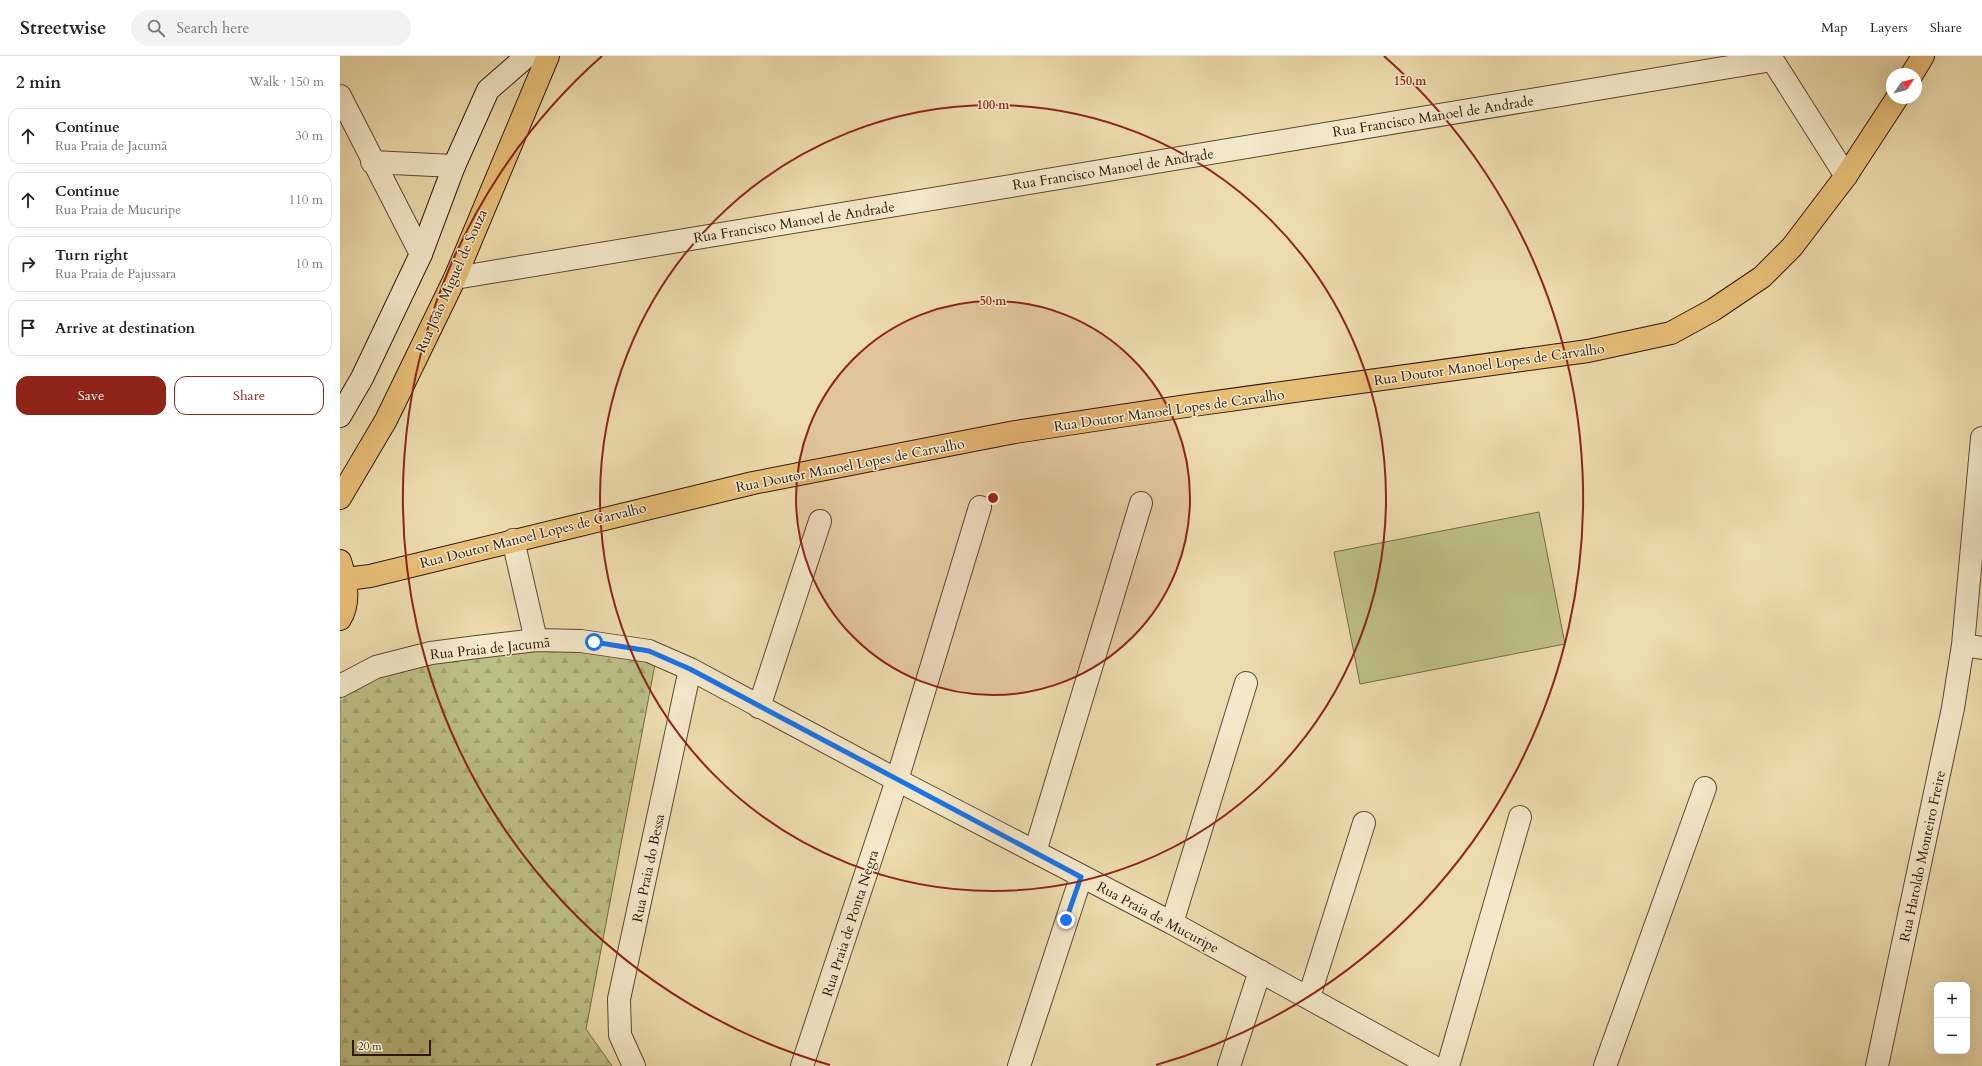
<!DOCTYPE html>
<html lang="en">
<head>
<meta charset="utf-8">
<style>
  body { margin:0; font-family:Cardo,serif; background:#f2f2f2; color:#222 }
  .controls { position:absolute; right:12px; bottom:12px; display:grid; overflow:hidden; border-radius:8px; box-shadow:0 4px 16px #0002 }
  .controls button { width:36px; height:36px; display:grid; place-items:center; padding:0; border:0; border-bottom:1px solid #e0e0e0; background:#fff; color:#222; font:20px sans-serif }
  .compass { position:absolute; left:1546px; top:12px; width:36px; height:36px; border-radius:50%; background:#fff; box-shadow:0 4px 16px #0002; rotate:55deg }
  .scale { position:absolute; left:12px; bottom:10px; width:79px; box-sizing:border-box; padding-left:4px; border:2px solid #301708; border-top:0; font-size:11px; line-height:14px; white-space:nowrap; color:#301708; -webkit-text-stroke:3px #f3e8c9; paint-order:stroke }
  .stop { position:absolute; width:12px; height:12px; margin:-9px; border:3px solid #1a73e8; border-radius:50%; background:#fff }
  .stop.end { background:#1a73e8; border-color:#fff; box-shadow:0 1px 4px #0008 }
  .list { margin:0; padding:0; list-style:none }
  h2 { display:flex; justify-content:space-between; align-items:center; height:52px; margin:0; padding:0 16px; font-size:17px }
  h2 small { font-size:13px; font-weight:400; color:#767676 }
  .list li { display:grid; grid-template-columns:26px 1fr auto; gap:12px; align-items:center; box-sizing:border-box; height:56px; margin:0 8px 8px; padding:0 8px; border:1px solid #e0e0e0; border-radius:12px }
  .list b { display:block; font-size:15px; white-space:nowrap }
  .list p { margin:0; font-size:13px; white-space:nowrap; color:#767676 }
  .list em { font-size:13px; font-style:normal; color:#767676 }
  .actions { display:flex; gap:8px; padding:12px 16px }
  .actions a { flex:1; padding:9px 0; border:1px solid #8f2418; border-radius:12px; text-align:center; font-size:14px; color:#8f2418 }
  .actions .main { background:#8f2418; color:#fff }
  .icon { flex:none; width:22px; height:22px; fill:none; stroke:currentColor; stroke-width:2; stroke-linecap:round; stroke-linejoin:round }
  .map { position:relative; flex:none; width:1642px; height:1010px; overflow:hidden }
  header { display:flex; align-items:center; gap:24px; box-sizing:border-box; height:56px; padding:0 20px; background:#fff; border-bottom:1px solid #e0e0e0 }
  header strong { font-size:19px }
  nav { display:flex; gap:22px; margin-inline-start:auto; font-size:14px }
  .search { width:280px; height:36px; background:#f2f2f2; display:flex; align-items:center; gap:10px; box-sizing:border-box; padding:0 14px; border-radius:22px; color:#767676; font-size:15px }
  main { display:flex }
  aside { flex:1; background:#fff }
  .map>svg:first-child { display:block }
</style>
</head>
<body>
<header>
<strong>Streetwise</strong>
<div class="search"><svg class="icon" aria-label="search" viewBox="0 0 24 24"><circle cx="10" cy="10" r="6"/><path d="M15 15l6 6"/></svg>Search here</div>
<nav><a>Map</a><a>Layers</a><a>Share</a></nav>
</header>
<main>
<aside>
<h2>2 min<small>Walk · 150 m</small></h2>
<ul class="list">
<li><svg class="icon" aria-label="ahead" viewBox="0 0 24 24"><path d="M12 20V5M6 11l6-6 6 6"/></svg><div><b>Continue</b><p>Rua Praia de Jacumã</p></div><em>30 m</em></li>
<li><svg class="icon" aria-label="ahead" viewBox="0 0 24 24"><path d="M12 20V5M6 11l6-6 6 6"/></svg><div><b>Continue</b><p>Rua Praia de Mucuripe</p></div><em>110 m</em></li>
<li><svg class="icon" aria-label="right" viewBox="0 0 24 24"><path d="M7 20v-9h11M14 6l5 5-5 5"/></svg><div><b>Turn right</b><p>Rua Praia de Pajussara</p></div><em>10 m</em></li>
<li><svg class="icon" aria-label="arrive" viewBox="0 0 24 24"><path d="M6 21V4h12l-3 4 3 4H6"/></svg><div><b>Arrive at destination</b></div></li>
</ul>
<div class="actions"><a class="main">Save</a><a>Share</a></div>
</aside>
<div class="map">
<svg width="1642" height="1010" viewBox="0 0 1642 1010">
  <defs>
    <pattern id="forest-firs" width="22" height="20" patternUnits="userSpaceOnUse"><rect width="22" height="20" fill="#bcbf86"/><path d="M5 1l3.5 6h-7zM16 11l3.5 6h-7z" fill="#a2a372"/></pattern>
  </defs>
  <rect width="100%" height="100%" fill="#ecdbac"/>
  <filter id="stains"><feTurbulence type="fractalNoise" baseFrequency=".005" numOctaves="4"/><feColorMatrix values="0 0 0 0 .2 0 0 0 0 .09 0 0 0 0 .02 0 0 0 .5 -.17"/></filter>
  <radialGradient id="worn" r=".72"><stop offset=".6" stop-color="#630" stop-opacity="0"/><stop offset="1" stop-color="#630" stop-opacity=".3"/></radialGradient>
  <path fill="url(#forest-firs)" stroke="#766b47" d="M175 578 316 603 246 973 272 1010H0V619L29 602 86 594Z"/>
  <path fill="#bcbf86" stroke="#766b47" d="M1199 456 1225 588 1020 628 994 496Z"/>
  <g fill="none" stroke-linecap="round" stroke-linejoin="round">
    <defs>
      <path id="street" d="M1430 0 1506 120
        M0 40 81 198
        M32 106 114 110
        M115 222 1432 4
        M173 484 196 584
        M1623 589 1642 592
        M0 630 36 611 91 597 137 591 196 584 241 585 309 595 350 613 557 724 832 867 1092 1010
        M419 651 480 465
        M695 796 801 447
        M832 867 906 627
        M969 941 1024 767
        M294 1010 280 979 279 943 350 613
        M462 1010 557 724 640 451
        M679 1010 741 821
        M889 1010 920 915
        M1108 1010 1180 761
        M1265 1010 1365 732
        M1537 1010 1613 652 1623 589 1642 382"/>
      <path id="secondary" d="M0 360 22 322 81 198 114 110 148 34 187 0"/>
      <path id="primary" d="M1572 18 1583 0
        M0 442 46 364 115 222 208 0
        M0 505C6 523 11 546 0 563
        M7 523 30 520 413 427 675 376 846 350 1248 295 1331 277 1373 254 1422 221 1452 191 1506 120 1557 42"/>
    </defs>
    <use href="#street" stroke="#5f4831" stroke-width="24"/>
    <use href="#secondary" stroke="#301708" stroke-width="24"/>
    <use href="#primary" stroke="#301708" stroke-width="24"/>
    <use href="#street" stroke="#f3e8c9" stroke-width="22"/>
    <use href="#secondary" stroke="#f3e8c9" stroke-width="22"/>
    <use href="#primary" stroke="#e6be76" stroke-width="22"/>
  </g>
  <g fill="none" stroke-linecap="round" stroke-linejoin="round">
    <path stroke="#1a73e8" stroke-width="5" d="M254 586 309 595 350 613 741 821 726 864"/>
  </g>
  <circle cx="653" cy="442" r="197" fill="#8f2418" fill-opacity=".12"/>
  <g fill="none" stroke="#8f2418" stroke-width="2">
    <circle cx="653" cy="442" r="197"/>
    <circle cx="653" cy="442" r="393"/>
    <path d="M490 1009A590 590 0 0 1 262 0M1044 0A590 590 0 0 1 816 1009"/>
  </g>
  <g text-anchor="middle" stroke-width="3" stroke-linejoin="round" paint-order="stroke">
    <g font-size="14" fill="#301708" stroke="#f3e8c9">
      <text transform="translate(1093 60) rotate(-9)" y="5">Rua Francisco Manoel de Andrade</text>
      <text transform="translate(773 113) rotate(-9)" y="5">Rua Francisco Manoel de Andrade</text>
      <text transform="translate(454 166) rotate(-9)" y="5">Rua Francisco Manoel de Andrade</text>
      <text transform="translate(111 225) rotate(-66)" y="5">Rua João Miguel de Souza</text>
      <text transform="translate(1149 308) rotate(-8)" y="5">Rua Doutor Manoel Lopes de Carvalho</text>
      <text transform="translate(829 354) rotate(-8)" y="5">Rua Doutor Manoel Lopes de Carvalho</text>
      <text transform="translate(510 409) rotate(-11)" y="5">Rua Doutor Manoel Lopes de Carvalho</text>
      <text transform="translate(193 479) rotate(-14)" y="5">Rua Doutor Manoel Lopes de Carvalho</text>
      <text transform="translate(150 592) rotate(-6)" y="5">Rua Praia de Jacumã</text>
      <text transform="translate(1582 800) rotate(-78)" y="5">Rua Haroldo Monteiro Freire</text>
      <text transform="translate(308 812) rotate(-78)" y="5">Rua Praia do Bessa</text>
      <text transform="translate(818 861) rotate(28)" y="5">Rua Praia de Mucuripe</text>
      <text transform="translate(510 867) rotate(-72)" y="5">Rua Praia de Ponta Negra</text>
    </g>
  </g>
  <circle cx="653" cy="442" r="6" fill="#8f2418" stroke="#f3e8c9" stroke-width="2"/>
  <g font-size="12" text-anchor="middle" font-weight="bold" fill="#8f2418" stroke="#f3e8c9" stroke-width="3" stroke-linejoin="round" paint-order="stroke">
    <text x="1070" y="29">150 m</text>
    <text x="653" y="53">100 m</text>
    <text x="653" y="249">50 m</text>
  </g>
  <rect width="100%" height="100%" filter="url(#stains)"/>
  <rect width="100%" height="100%" fill="url(#worn)"/>
</svg>
<div class="controls">
<button>+</button>
<button>−</button>
</div>
<svg class="compass" viewBox="-18 -18 36 36"><path d="M0-13l5 13h-10z" fill="#e53935"/><path d="M0 13l5-13h-10z" fill="#767676"/></svg>
<div class="scale">20 m</div>
<div class="stop" style="left:254px;top:586px"></div>
<div class="stop end" style="left:726px;top:864px"></div>
</div>
</main>
</body>
</html>
